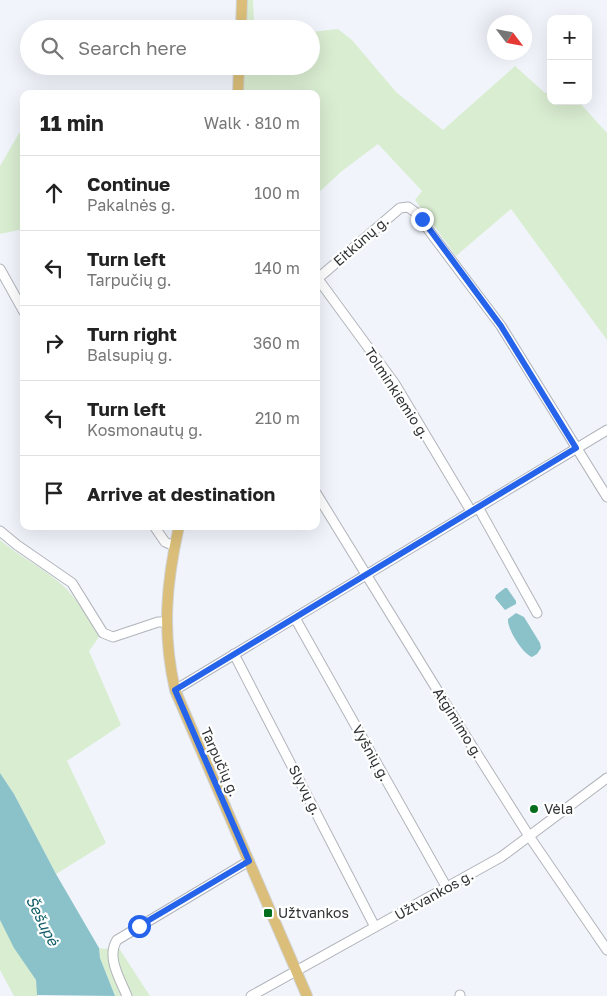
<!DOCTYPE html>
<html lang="en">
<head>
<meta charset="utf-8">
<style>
  body { margin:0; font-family:"Golos Text",sans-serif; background:#f6f6f6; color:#222 }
  .controls { position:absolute; right:15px; top:15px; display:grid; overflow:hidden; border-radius:10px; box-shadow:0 5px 20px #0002 }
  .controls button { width:45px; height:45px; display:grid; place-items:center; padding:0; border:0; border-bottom:1px solid #e0e0e0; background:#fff; color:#222; font:25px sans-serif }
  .compass { position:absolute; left:487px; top:15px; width:45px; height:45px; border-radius:50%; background:#fff; box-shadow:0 5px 20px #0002; rotate:122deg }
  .stop { position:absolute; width:15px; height:15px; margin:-11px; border:4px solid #2563eb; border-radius:50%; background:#fff }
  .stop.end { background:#2563eb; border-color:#fff; box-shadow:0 1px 5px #0008 }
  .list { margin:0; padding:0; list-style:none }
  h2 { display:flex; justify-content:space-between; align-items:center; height:65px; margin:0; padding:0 20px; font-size:21px }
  h2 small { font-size:16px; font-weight:400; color:#767676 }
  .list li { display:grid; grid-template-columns:32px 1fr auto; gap:15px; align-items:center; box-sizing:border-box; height:75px; padding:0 20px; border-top:1px solid #e0e0e0 }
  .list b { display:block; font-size:19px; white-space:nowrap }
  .list p { margin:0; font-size:16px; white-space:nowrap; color:#767676 }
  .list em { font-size:16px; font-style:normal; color:#767676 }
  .icon { flex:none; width:28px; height:28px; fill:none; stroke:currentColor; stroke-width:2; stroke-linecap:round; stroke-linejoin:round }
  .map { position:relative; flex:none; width:607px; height:996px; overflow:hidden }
  .search { position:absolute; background:#fff; box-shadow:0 5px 20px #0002; left:20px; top:20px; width:300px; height:55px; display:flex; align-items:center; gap:12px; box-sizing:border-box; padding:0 18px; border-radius:28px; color:#767676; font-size:19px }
  .panel { position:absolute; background:#fff; box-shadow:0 5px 20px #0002; left:20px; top:90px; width:300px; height:440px; border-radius:10px }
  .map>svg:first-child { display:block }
</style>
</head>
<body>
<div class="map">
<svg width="607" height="996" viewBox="0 0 607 996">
  <rect width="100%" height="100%" fill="#f1f5fb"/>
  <path fill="#d9edd1" d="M244 0H253L254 22 263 29H244Z
    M338 29 352 40 396 92 443 130 515 66 545 93 551 91V101H578L607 133V340L511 209 456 256 415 200 422 191 378 144 342 171 316 195V94H242L243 66H311V32Z
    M22 128 24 131V229L0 234V166Z
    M0 540C19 556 41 567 60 583 77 597 88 619 99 637L89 651 121 725 67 761 106 843 56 874 14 794 0 773Z
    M0 920 36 980 38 996H14L0 970Z
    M117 945 150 996H115L100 958 99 948 105 949Z"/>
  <path fill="#8bc2ca" d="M505 588H507L516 601V604L505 610 495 598 496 595Z
    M516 613 524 617 540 643 541 648 537 654 532 657C523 654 507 629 508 619Z
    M0 773 14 794 56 874 99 948 100 958 115 996 37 995 36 980 14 948 0 920Z"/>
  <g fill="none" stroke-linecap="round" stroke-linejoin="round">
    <defs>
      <path id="minor" d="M0 269 24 312
        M318 279 395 384 471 511
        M316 280 400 208 408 207 415 212 501 326 607 497
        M316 493 460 727 529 836 607 950
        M478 507 537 613
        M154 526 165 542 174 546
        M0 531 17 545 72 583 103 633 113 637 158 622H166
        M295 618 447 888
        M234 654 375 927
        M175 690 607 430
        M460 995V996
        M127 996C120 979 106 957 117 940L249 861
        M251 996 501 857 607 778"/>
      <path id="major" d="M241 29 242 0
        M238 94 239 66
        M179 526C166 584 162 632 175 690L307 996"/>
    </defs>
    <use href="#minor" stroke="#b1b4ba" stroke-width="11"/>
    <use href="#major" stroke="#d1d2d2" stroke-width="12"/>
    <use href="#minor" stroke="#fff" stroke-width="9"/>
    <use href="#major" stroke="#dabe79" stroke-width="10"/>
  </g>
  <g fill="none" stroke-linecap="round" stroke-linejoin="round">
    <path stroke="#2563eb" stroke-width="6" d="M139 926 249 861 175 690 576 448 501 326 422 219"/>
  </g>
  <g fill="#036d1d" stroke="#fff" stroke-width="2">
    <circle cx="534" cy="809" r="5"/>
    <rect x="263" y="908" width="10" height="10" rx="2.5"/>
  </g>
  <g text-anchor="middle" stroke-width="4.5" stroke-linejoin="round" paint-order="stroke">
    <g font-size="14" fill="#2f3133" stroke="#fff">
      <text transform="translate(361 241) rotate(-41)" y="5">Eitkūnų g.</text>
      <text transform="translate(397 393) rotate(57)" y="5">Tolminkiemio g.</text>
      <text transform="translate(458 723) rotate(58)" y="5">Atgimimo g.</text>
      <text transform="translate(371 753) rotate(61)" y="5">Vyšnių g.</text>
      <text transform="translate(220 762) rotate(66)" y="5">Tarpučių g.</text>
      <text transform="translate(305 790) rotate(63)" y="5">Slyvų g.</text>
      <text transform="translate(434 895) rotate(-29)" y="5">Užtvankos g.</text>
    </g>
    <g font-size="14" fill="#2f3133" stroke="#fff" text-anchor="start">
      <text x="544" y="814">Vėla</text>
      <text x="278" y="918">Užtvankos</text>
    </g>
    <g font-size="15" font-style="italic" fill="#115e67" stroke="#fff">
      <text transform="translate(42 921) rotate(63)" y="5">Šešupė</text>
    </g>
  </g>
</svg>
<div class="controls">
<button>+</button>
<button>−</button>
</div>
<svg class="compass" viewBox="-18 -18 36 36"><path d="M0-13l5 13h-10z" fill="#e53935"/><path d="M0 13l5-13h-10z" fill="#767676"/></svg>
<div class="stop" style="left:139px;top:926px"></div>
<div class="stop end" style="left:422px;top:219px"></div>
<div class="search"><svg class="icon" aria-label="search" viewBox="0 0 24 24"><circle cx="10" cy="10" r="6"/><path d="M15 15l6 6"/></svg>Search here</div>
<section class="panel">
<h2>11 min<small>Walk · 810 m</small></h2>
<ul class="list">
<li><svg class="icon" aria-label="ahead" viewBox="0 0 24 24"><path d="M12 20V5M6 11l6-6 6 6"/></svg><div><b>Continue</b><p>Pakalnės g.</p></div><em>100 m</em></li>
<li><svg class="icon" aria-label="left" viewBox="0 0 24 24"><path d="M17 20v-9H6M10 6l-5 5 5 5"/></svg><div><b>Turn left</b><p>Tarpučių g.</p></div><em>140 m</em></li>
<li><svg class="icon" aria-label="right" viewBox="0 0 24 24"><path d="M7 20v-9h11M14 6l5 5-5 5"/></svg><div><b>Turn right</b><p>Balsupių g.</p></div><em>360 m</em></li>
<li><svg class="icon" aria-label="left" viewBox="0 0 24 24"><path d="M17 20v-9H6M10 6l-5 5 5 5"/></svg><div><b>Turn left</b><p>Kosmonautų g.</p></div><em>210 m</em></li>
<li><svg class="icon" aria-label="arrive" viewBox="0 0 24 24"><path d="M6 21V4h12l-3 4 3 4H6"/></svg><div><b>Arrive at destination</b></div></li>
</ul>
</section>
</div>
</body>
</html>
